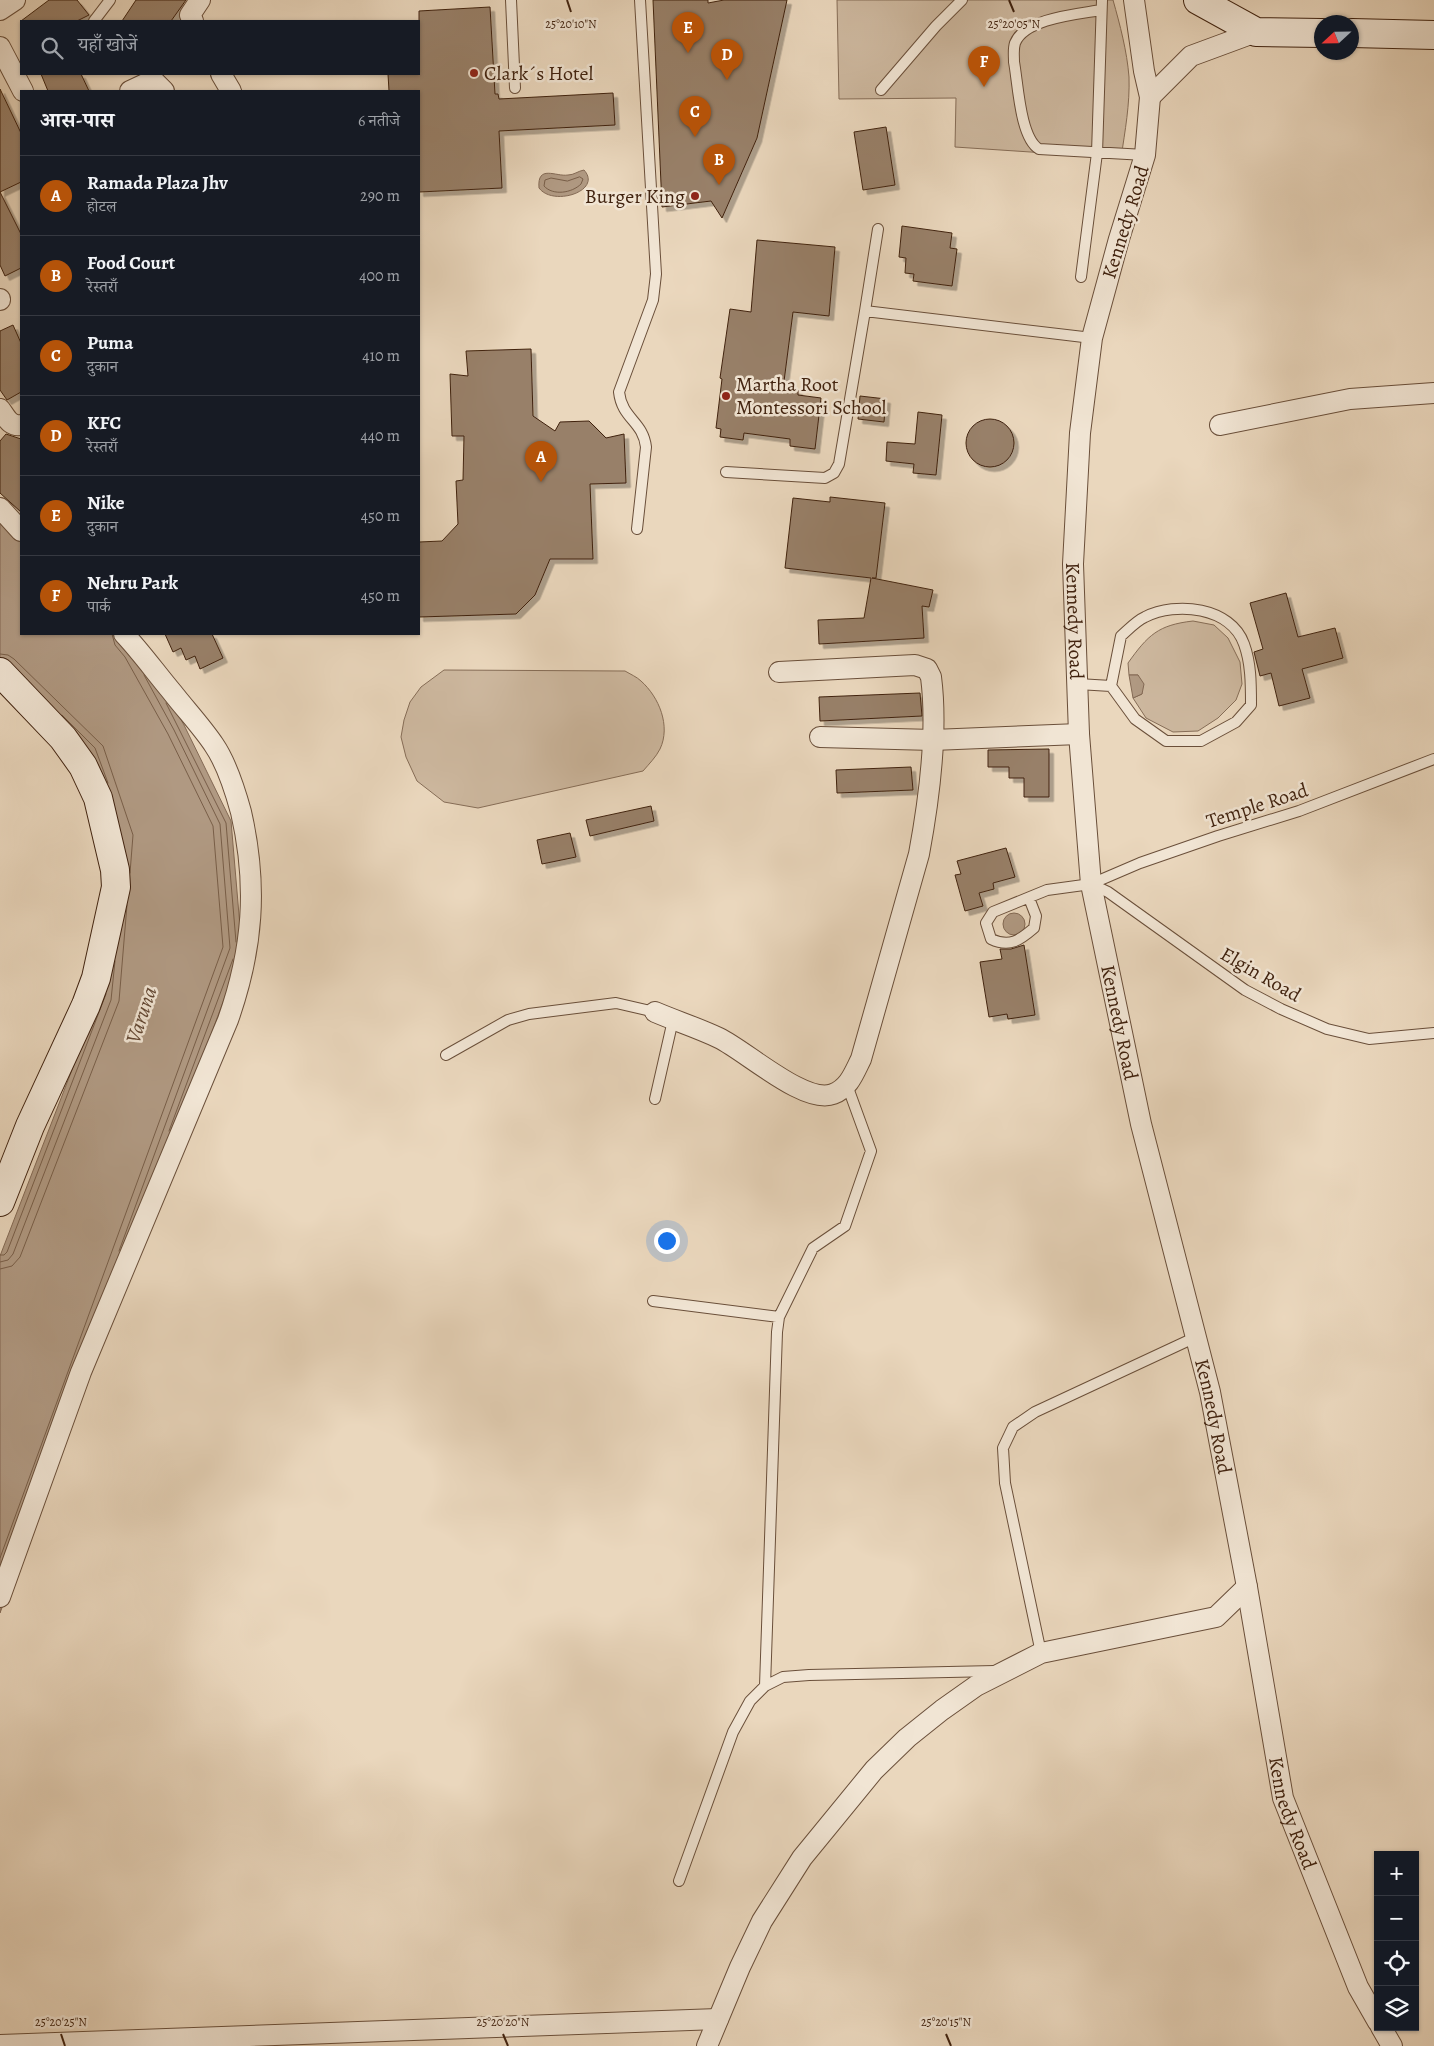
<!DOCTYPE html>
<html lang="hi">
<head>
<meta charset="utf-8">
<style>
  body { margin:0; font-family:Alegreya,"Noto Serif Devanagari",serif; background:#20242c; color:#f1f3f6 }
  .controls { position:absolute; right:15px; bottom:15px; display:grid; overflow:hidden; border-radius:0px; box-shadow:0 1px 4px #0004 }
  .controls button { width:45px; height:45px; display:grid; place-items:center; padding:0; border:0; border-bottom:1px solid #363941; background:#171b24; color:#f1f3f6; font:25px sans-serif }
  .compass { position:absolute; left:1314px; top:15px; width:45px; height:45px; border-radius:50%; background:#171b24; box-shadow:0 1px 4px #0004; rotate:248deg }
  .you { position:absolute; left:666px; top:1240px; width:18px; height:18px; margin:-12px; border:4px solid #fff; border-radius:50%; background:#1a73e8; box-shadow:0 0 0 8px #1a73e833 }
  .badge { display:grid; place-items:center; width:32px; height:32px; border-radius:50%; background:#b45309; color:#fff; font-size:16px; font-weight:700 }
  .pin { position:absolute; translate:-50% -41px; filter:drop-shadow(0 1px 2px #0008) }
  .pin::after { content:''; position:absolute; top:26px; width:18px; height:15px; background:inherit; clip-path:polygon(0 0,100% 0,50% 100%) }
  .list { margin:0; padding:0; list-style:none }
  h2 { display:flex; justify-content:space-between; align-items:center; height:65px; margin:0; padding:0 20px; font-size:21px }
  h2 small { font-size:16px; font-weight:400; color:#9ea1a6 }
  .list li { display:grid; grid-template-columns:32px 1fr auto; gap:15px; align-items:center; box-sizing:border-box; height:80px; padding:0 20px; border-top:1px solid #363941 }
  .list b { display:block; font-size:19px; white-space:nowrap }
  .list p { margin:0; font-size:16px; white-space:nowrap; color:#9ea1a6 }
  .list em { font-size:16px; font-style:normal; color:#9ea1a6 }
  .icon { flex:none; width:28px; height:28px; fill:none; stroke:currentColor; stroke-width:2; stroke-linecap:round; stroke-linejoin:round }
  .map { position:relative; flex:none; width:1434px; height:2046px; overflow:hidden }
  .search { position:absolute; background:#171b24; box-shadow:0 1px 4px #0004; left:20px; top:20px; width:400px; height:55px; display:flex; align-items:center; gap:12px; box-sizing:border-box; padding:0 18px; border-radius:0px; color:#9ea1a6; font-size:19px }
  .panel { position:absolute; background:#171b24; box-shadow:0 1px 4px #0004; left:20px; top:90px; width:400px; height:545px; border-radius:0px }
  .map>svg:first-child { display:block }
</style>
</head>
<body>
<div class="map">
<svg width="1434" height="2046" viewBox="0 0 1434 2046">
  <defs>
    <filter id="shadow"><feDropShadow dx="4.5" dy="4.5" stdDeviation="0" flood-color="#0004"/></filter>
  </defs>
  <rect width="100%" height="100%" fill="#ead7bd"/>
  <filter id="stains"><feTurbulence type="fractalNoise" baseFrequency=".004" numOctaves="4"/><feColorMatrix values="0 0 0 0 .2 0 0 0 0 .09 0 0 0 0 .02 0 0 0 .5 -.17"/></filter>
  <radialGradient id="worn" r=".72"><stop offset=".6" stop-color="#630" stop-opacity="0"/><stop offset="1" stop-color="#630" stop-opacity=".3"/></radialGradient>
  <path fill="#cdb89f" stroke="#866d57" d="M837 0H1113C1120 25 1127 51 1129 77 1130 104 1125 131 1121 158L955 147 956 98 839 99Z
    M1193 621 1214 625 1228 638 1240 662 1242 684 1236 700 1218 718 1198 731 1173 732 1146 718 1133 698 1142 694 1138 675H1129L1128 663C1148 635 1158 625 1193 621Z
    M444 670 625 671C630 674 637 677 641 681 659 697 671 726 660 749 656 757 649 764 643 771L478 808 444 802 417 781 406 757 401 737 404 720 410 702 421 687Z"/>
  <path fill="#b09982" stroke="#836954" d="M584 170C603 191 553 207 539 188 537 164 556 177 568 175 574 175 578 171 584 170Z
    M0 504 21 525V634H129L140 645 184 725 231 821 242 950 0 1613V1256L101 995 114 838 86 754 0 671Z
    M1129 675H1138L1144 684 1142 694 1133 698Z
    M1003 924a11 11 0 1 1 22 0a11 11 0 1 1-22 0Z"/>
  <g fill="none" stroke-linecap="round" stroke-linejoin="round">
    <path stroke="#785e48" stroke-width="1" d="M580 177 583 179 581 184C572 193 553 196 544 186L545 180 551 178 567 181Z
      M0 654 8 655 14 659 103 746 133 835 130 873
      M166 703 226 823 236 942
      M62 715 95 748 108 783
      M169 1131 233 959
      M119 1251 230 948 220 824 174 730 144 675
      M0 1255H4L7 1252 106 994
      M0 1262 8 1260 13 1254 111 1000 115 961
      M0 1269 12 1266 20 1257 119 1001 127 905
      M0 1558 223 947 213 826 168 734 125 657 115 645 112 634"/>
  </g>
  <path fill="#988069" stroke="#40220f" filter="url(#shadow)" d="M49 0H77L89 15 77 21H21Z
    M136 0H186L171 21H122Z
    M653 0H708V3L724 0H787L757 138 722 218 711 201 662 207Z
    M490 7 495 94H498L499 99 613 93 615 125 499 131 502 188 419 192V91H389L388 74H419V11Z
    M41 74H81L89 91H48Z
    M0 89 21 133V182L0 192 21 234V268L5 276 0 265Z
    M886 127 895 185 863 190 854 132Z
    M902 226 952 233 950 248 957 249 952 286 913 281 914 274 905 273 906 258 899 257Z
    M757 240 835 247 829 316 793 312 783 389 798 390V395L821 398 815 449 790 446V439L744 433 743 440 720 437 721 429 716 428 722 379 720 378 730 309 751 312Z
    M13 325 21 343V392L7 400 0 390V331Z
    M531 349 533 416 555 431 560 422 589 421 606 438 624 434 626 483 590 484 593 559H550L535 595 516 614 419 617V542L442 541 458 524 456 481 463 480 464 436H452L450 374 468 376 466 351Z
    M860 396 886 399 884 422 858 419Z
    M918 412 942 415 936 475 913 473 914 464 886 461 887 442 915 444Z
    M966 443a24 24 0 1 1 48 0a24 24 0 1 1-48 0Z
    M6 434 21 439V512L0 493V441Z
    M830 497 885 503 876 578H872L933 590 929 607 922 606 924 638 819 644 818 620 864 618 871 578 785 568 793 498 830 502Z
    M1286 593 1298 637 1335 628 1343 658 1302 669 1310 698 1279 706 1271 673 1260 676 1254 652 1263 649 1250 603Z
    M165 634H212L223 658 200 669 195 656 186 660 181 648 173 652Z
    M920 693 922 716 820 721 819 697Z
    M1049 749V797H1024V778H1009V767H988V750Z
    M911 767 913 790 837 793 836 770Z
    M651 806 654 821 590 836 586 820Z
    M570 833 576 857 542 864 537 840Z
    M1006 848 1015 877 993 883 994 889 979 893 983 906 965 911 955 875 961 874 957 861Z
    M1024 945 1035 1015 1008 1019 1007 1014 989 1017 980 962 1002 959 1000 949H1011Z"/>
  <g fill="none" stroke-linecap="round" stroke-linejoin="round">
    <defs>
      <path id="lane" d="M511 0 515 88
        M1101 10C1079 14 1025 18 1015 43 1013 49 1014 55 1014 62 1018 83 1020 138 1039 149L1145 155
        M94 21 110 0
        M881 90 936 26 962 0
        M878 229 865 311 1092 338
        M1081 277 1097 153 1102 0
        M726 472 825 478 834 473 839 464 865 311
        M637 529 646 447C643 421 622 419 619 392L653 300 656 274 640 0
        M1078 684 1111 686 1135 719 1166 741H1201L1236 722 1251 705C1251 684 1251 663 1244 644 1231 607 1176 601 1145 617 1136 621 1128 630 1121 636L1111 686
        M1091 884 1108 892 1245 990 1281 1009 1327 1029 1369 1039 1434 1033
        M1029 898 1036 916 1034 928C1020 940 1010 948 991 939L986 923 993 912 1047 890 1091 884 1140 863 1218 836 1299 811 1434 759
        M446 1055 508 1020 529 1014 616 1003 655 1012
        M655 1099 673 1020
        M653 1301 779 1317
        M1041 1653 1005 1483 1003 1448 1013 1427 1035 1412 1196 1337
        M765 1686 777 1332 779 1317 813 1248 845 1226 871 1151 847 1085
        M679 1881 733 1732 750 1701 765 1686 783 1677 809 1675 995 1671"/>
      <g id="street">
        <path id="s1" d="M1134 0 1144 71 1150 97 1145 155 1119 239 1092 338 1080 433 1073 564 1079 734 1091 884 1141 1124 1210 1392 1247 1587 1283 1798 1358 1987 1378 2022"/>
        <path d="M0 10 15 0"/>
        <path d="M193 21 190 15 200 0"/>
        <path d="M0 47 23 91"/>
        <path d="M221 74 231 91"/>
        <path d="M130 91 147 83 155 82 164 91"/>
        <path d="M1150 97 1191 56 1256 32"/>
        <path d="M0 299V300"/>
        <path d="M0 409C6 417 10 427 21 425"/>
        <path d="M1220 425 1350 399 1434 393"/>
        <path d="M0 508 21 531"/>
        <path d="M820 737 933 740 1079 734"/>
        <path d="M655 1012C676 1021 698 1028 719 1038 746 1051 805 1105 833 1094 849 1088 854 1073 861 1059L919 854C929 800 938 731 931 677L927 669 915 665 779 672"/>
        <path d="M0 1597 81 1372 228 1020C253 949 258 886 241 812 235 790 227 764 214 745 202 727 186 710 172 692 156 673 141 652 124 634"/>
        <path d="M1381 2027 1392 2046"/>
        <path d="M0 2045 718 2019"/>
        <path d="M707 2046 740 1967 762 1921 802 1858 874 1770 907 1738 942 1710 976 1686 1041 1653 1216 1617 1247 1587"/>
      </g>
      <path id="secondary" d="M1198 0 1256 32 1322 33
        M1352 33 1434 35
        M0 672 63 738 83 766 98 798 115 870 116 887 96 978 86 1005 30 1126 0 1202"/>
    </defs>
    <use href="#lane" stroke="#6a4f3a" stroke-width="12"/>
    <use href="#street" stroke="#6a4f3a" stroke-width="22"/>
    <use href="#secondary" stroke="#40220f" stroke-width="30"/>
    <use href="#lane" stroke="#f1e5d4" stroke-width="10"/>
    <use href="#street" stroke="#f1e5d4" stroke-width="20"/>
    <use href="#secondary" stroke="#f1e5d4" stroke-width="28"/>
  </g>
  <path fill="none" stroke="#40220f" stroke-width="2" d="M567 0 571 12M1009 0 1014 12M61 2034 65 2046M503 2034 508 2046M946 2034 951 2046"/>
  <g fill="#8f2418" stroke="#f1e5d4" stroke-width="2">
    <circle cx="474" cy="73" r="5"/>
    <circle cx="695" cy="196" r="5"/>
    <circle cx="726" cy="396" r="5"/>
  </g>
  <g text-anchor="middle" stroke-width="5" stroke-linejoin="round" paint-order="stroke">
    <g font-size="20" fill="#40220f" stroke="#f1e5d4" text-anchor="start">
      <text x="484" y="80">Clark´s Hotel</text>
      <text x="685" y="203" text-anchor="end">Burger King</text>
      <text x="736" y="391">Martha Root<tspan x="736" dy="23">Montessori School</tspan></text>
    </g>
    <g font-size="20" fill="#40220f" stroke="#f1e5d4">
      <text transform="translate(1125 222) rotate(-73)" y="7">Kennedy Road</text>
      <text dy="7" stroke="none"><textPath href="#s1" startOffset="631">Kennedy Road</textPath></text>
      <text transform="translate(1257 805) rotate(-18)" y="7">Temple Road</text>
      <text transform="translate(1261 974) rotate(30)" y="7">Elgin Road</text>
      <text dy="7" stroke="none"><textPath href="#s1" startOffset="1036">Kennedy Road</textPath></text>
      <text dy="7" stroke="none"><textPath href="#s1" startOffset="1441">Kennedy Road</textPath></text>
      <text dy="7" stroke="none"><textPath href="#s1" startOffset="1846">Kennedy Road</textPath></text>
    </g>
    <g font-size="21" font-style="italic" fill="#624632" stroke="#f1e5d4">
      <text transform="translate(141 1015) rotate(-72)" y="7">Varuna</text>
    </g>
  </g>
  <g font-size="12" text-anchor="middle" fill="#40220f" stroke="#f1e5d4" stroke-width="5" stroke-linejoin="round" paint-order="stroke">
    <text x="571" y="28">25°20'10"N</text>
    <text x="1014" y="28">25°20'05"N</text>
    <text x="61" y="2026">25°20'25"N</text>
    <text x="503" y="2026">25°20'20"N</text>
    <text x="946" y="2026">25°20'15"N</text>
  </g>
  <rect width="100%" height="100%" filter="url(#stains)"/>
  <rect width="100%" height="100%" fill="url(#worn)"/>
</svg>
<div class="controls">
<button>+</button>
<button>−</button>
<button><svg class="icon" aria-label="locate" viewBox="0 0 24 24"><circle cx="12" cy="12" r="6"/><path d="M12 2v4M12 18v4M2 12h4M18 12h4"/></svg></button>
<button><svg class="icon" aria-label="layers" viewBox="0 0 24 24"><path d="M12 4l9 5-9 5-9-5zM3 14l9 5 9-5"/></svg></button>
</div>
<svg class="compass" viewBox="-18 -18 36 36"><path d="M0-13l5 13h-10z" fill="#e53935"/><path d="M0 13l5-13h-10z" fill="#9ea1a6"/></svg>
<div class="you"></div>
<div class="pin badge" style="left:541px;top:482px">A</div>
<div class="pin badge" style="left:719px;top:185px">B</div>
<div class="pin badge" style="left:695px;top:137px">C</div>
<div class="pin badge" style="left:727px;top:80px">D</div>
<div class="pin badge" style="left:688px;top:53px">E</div>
<div class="pin badge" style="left:984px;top:87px">F</div>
<div class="search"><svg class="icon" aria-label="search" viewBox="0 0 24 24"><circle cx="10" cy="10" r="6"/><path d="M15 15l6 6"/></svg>यहाँ खोजें</div>
<section class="panel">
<h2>आस-पास<small>6 नतीजे</small></h2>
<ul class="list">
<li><span class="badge">A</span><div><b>Ramada Plaza Jhv</b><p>होटल</p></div><em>290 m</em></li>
<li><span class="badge">B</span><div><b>Food Court</b><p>रेस्तराँ</p></div><em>400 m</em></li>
<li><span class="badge">C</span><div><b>Puma</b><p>दुकान</p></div><em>410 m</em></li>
<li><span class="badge">D</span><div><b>KFC</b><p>रेस्तराँ</p></div><em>440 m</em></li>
<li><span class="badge">E</span><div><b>Nike</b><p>दुकान</p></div><em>450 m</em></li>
<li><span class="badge">F</span><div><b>Nehru Park</b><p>पार्क</p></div><em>450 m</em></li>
</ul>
</section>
</div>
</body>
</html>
